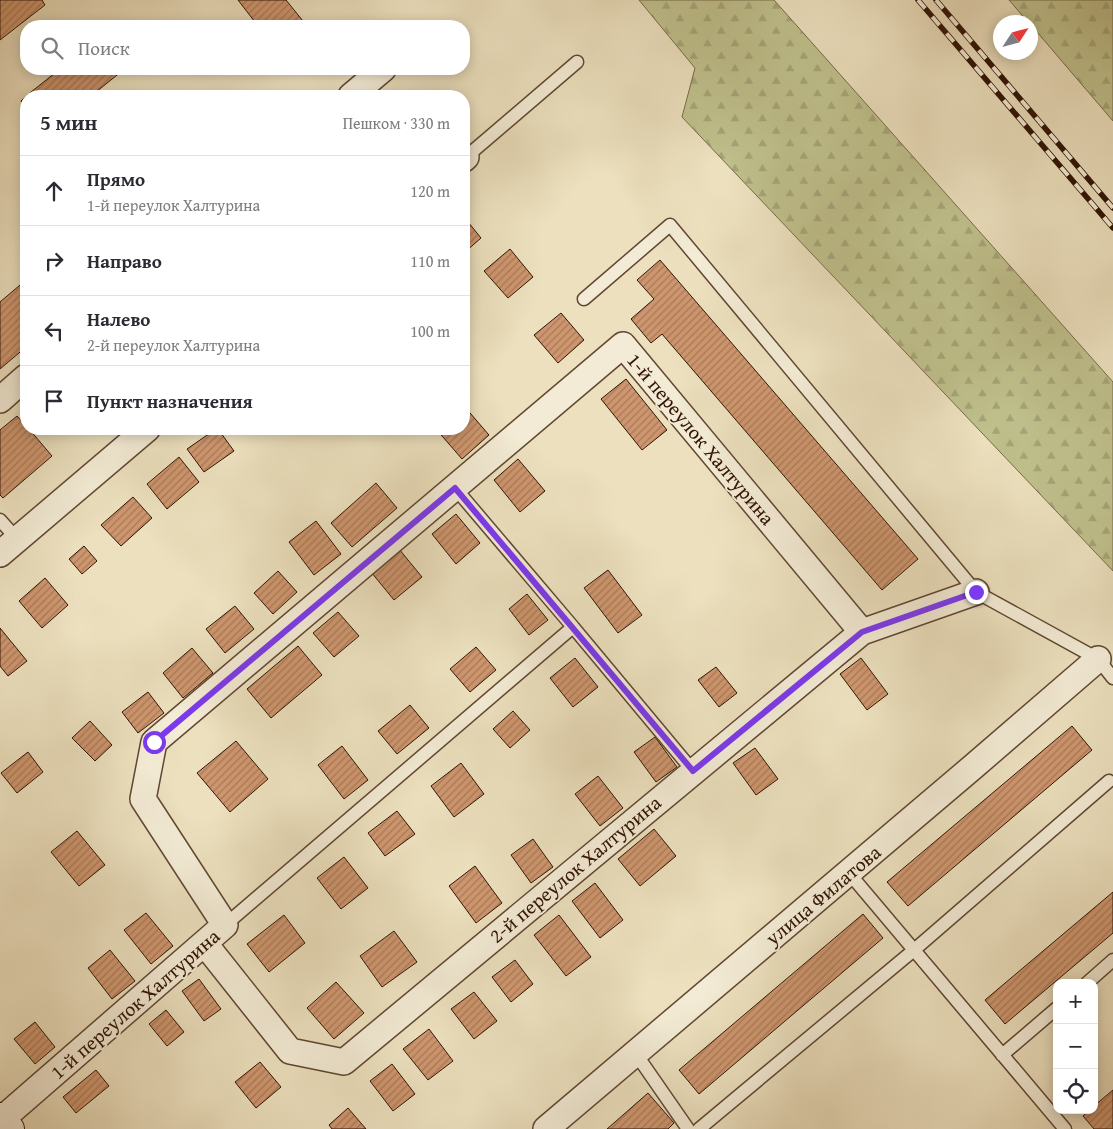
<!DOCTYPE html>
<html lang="ru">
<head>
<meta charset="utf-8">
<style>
  body { margin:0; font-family:"Gentium Book Plus",serif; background:#f7f7f7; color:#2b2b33 }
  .controls { position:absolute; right:15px; bottom:15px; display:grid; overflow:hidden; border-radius:10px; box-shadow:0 2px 12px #0003 }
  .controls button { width:45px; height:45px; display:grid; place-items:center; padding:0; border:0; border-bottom:1px solid #e1e1e2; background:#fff; color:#2b2b33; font:25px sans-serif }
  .compass { position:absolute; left:993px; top:15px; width:45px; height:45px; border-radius:50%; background:#fff; box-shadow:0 2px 12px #0003; rotate:54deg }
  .stop { position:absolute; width:15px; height:15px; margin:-11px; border:4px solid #7c3aed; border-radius:50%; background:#fff }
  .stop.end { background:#7c3aed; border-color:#fff; box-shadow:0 1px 5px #0008 }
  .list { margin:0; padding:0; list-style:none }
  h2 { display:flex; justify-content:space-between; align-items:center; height:65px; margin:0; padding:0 20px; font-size:21px }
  h2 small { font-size:16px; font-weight:400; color:#7c7c81 }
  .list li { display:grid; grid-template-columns:32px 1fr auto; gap:15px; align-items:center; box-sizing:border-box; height:70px; padding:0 20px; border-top:1px solid #e1e1e2 }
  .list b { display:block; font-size:19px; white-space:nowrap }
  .list p { margin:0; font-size:16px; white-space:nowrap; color:#7c7c81 }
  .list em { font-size:16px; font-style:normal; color:#7c7c81 }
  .icon { flex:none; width:28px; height:28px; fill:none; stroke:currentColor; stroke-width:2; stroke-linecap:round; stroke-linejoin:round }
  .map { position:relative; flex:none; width:1113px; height:1129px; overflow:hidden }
  .search { position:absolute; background:#fff; box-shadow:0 2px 12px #0003; left:20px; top:20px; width:450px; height:55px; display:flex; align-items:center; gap:12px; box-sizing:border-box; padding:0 18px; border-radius:20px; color:#7c7c81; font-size:19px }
  .panel { position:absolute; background:#fff; box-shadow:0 2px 12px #0003; left:20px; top:90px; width:450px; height:345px; border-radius:20px }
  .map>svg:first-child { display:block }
</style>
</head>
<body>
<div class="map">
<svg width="1113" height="1129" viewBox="0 0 1113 1129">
  <defs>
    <pattern id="forest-firs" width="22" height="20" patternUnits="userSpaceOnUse" patternTransform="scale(1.25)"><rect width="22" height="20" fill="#bfc08c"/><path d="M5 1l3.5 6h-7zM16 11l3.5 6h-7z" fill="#a5a477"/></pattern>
    <pattern id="building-hatch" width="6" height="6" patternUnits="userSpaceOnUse" patternTransform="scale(1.25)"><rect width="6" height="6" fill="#ce966e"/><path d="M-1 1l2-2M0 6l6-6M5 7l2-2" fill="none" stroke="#a87958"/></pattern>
  </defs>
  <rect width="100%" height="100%" fill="#ece0be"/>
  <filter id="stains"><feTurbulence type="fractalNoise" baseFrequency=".004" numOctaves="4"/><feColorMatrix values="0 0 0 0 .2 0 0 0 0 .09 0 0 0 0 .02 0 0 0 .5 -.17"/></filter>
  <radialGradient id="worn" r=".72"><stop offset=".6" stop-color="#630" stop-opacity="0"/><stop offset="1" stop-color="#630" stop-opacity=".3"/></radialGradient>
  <path fill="url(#forest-firs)" stroke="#786a48" d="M639 0H774L1113 382V571L682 117 695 68Z
    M1009 0H1113V121L1031 25 1030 22H1028Z"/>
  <path fill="url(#building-hatch)" stroke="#311404" d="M0 0H42L45 5 0 40Z
    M238 0H286L307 26H258Z
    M60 69H120L122 71 91 96H26Z
    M26 96V107L21 101Z
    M464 217 481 238 465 252 464 250Z
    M510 249 533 277 508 298 484 271Z
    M660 260 918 559 882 590 662 334 651 343 631 319 654 299 637 280Z
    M26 280V347L0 369V302Z
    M561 313 584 340 558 363 534 335Z
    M626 379 667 430 642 450 601 399Z
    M464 406 489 435 462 459 436 429H464Z
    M17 416 26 426V429H29L52 456 3 498 0 495V430Z
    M216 429H218L234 451 204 472 187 449Z
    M179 457 199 482 167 509 147 484Z
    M518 459 545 491 520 512 494 480Z
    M376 483 397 508 352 547 331 523Z
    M133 497 152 518 121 546 101 525Z
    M456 514 480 543 456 564 432 534Z
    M316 521 341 554 314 575 289 542Z
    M84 546 97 561 82 574 69 559Z
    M399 549 422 577 394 600 371 572Z
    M608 570 642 615 618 633 584 588Z
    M278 571 297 592 273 614 254 593Z
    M45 578 68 605 42 628 19 601Z
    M527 594 548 620 529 635 509 609Z
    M235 606 254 629 225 653 206 629Z
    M338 612 359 636 334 657 313 633Z
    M0 628 27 661 8 676 0 666Z
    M298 646 322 675 271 718 247 689Z
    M476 647 496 670 470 692 450 669Z
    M192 648 213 673 183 698 163 673Z
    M575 658 598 687 573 707 550 678Z
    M861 658 888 694 867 710 840 674Z
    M716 667 737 693 719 707 698 680Z
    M148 692 164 713 138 733 122 712Z
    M410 705 429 728 397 754 378 731Z
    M513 711 530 730 510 748 493 729Z
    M90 721 112 745 95 761 72 738Z
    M1072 726 1092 750 908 906 887 882Z
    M655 737 677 767 656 782 634 752Z
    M236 741 268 779 230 812 197 773Z
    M342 746 368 780 344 799 318 765Z
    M755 748 778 779 756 795 733 763Z
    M28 752 43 772 17 793 1 773Z
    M461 763 484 794 454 817 431 786Z
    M598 776 623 808 600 826 575 794Z
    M397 811 415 834 385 856 368 833Z
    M654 829 676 856 640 886 618 859Z
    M77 831 105 865 79 886 51 852Z
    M533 839 553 867 531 883 511 855Z
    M344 857 368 888 341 909 317 878Z
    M475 866 502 903 476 923 449 886Z
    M595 883 623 920 600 938 572 901Z
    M1113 892V933L1005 1024 985 1000Z
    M146 913 173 946 151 964 124 930Z
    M863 914 883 938 699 1094 679 1070Z
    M284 915 305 943 269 972 247 944Z
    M559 915 591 957 566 976 534 935Z
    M394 931 417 962 382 987 360 956Z
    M110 950 135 981 112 999 88 968Z
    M515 960 533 984 511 1002 492 977Z
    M199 979 221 1009 204 1021 182 991Z
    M336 982 364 1013 334 1039 307 1008Z
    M474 992 497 1021 474 1039 451 1009Z
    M166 1010 184 1032 167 1046 149 1024Z
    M35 1022 55 1047 35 1064 14 1039Z
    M429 1029 453 1061 428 1080 403 1049Z
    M260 1062 281 1087 256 1108 235 1082Z
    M392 1064 415 1094 393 1111 370 1081Z
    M96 1070 109 1086 76 1113 63 1097Z
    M1113 1090V1129H1094L1083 1116 1090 1110H1094V1106Z
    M648 1093 674 1123 668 1129H607Z
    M348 1108 366 1129H332L329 1125Z"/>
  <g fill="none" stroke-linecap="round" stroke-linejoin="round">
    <defs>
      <path id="lane" d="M466 157 577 62
        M584 299 670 225 976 592 1098 659 1113 678
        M0 520 17 539
        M573 627 693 771
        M849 873 1065 1129
        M225 925 573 627 455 488
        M1087 983 1113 960
        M636 1054 688 1129
        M1002 1055 1057 1008
        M699 1129 914 950 1109 781"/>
      <path id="street" d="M351 96 383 69
        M464 159 466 157
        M0 400 26 377
        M0 554 147 429
        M205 944 290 1051 344 1062 862 632 976 592
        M2 1119 225 925 143 799 154 742 623 345 862 632
        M546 1129 974 766 1098 659"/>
      <path id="secondary" d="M0 1117 10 1129"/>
    </defs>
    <use href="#lane" stroke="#604732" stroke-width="15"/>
    <use href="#street" stroke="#604732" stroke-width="28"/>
    <use href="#secondary" stroke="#311404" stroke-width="30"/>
    <use href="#lane" stroke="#f3ebd5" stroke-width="12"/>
    <use href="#street" stroke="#f3ebd5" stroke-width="25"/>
    <use href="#secondary" stroke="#f3ebd5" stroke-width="28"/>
    <defs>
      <path id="rail" d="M918 0 1113 228
        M936 0 1113 208"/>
    </defs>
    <use href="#rail" stroke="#311404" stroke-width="5.5"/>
    <use href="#rail" stroke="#f3ebd5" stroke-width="4" stroke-dasharray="11" stroke-linecap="butt"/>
  </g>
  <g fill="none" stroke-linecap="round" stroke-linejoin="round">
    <path stroke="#7c3aed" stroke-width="6" d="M154 742 455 488 693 771 862 632 976 592"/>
  </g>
  <g text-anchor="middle" stroke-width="4" stroke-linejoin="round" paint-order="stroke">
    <g font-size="20" fill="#311404" stroke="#f3ebd5">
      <text transform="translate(701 439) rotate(50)" y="7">1-й переулок Халтурина</text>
      <text transform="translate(575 869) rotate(-40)" y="7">2-й переулок Халтурина</text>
      <text transform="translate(823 895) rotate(-40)" y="7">улица Филатова</text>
      <text transform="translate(135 1004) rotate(-41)" y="7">1-й переулок Халтурина</text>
    </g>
  </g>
  <rect width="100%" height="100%" filter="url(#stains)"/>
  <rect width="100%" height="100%" fill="url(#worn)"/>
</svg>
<div class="controls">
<button>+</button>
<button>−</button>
<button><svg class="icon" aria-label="locate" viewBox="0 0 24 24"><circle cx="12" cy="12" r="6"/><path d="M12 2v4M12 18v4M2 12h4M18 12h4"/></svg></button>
</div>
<svg class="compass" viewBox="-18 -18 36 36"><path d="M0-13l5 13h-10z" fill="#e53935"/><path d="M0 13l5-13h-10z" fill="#7c7c81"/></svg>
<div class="stop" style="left:154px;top:742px"></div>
<div class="stop end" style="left:976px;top:592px"></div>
<div class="search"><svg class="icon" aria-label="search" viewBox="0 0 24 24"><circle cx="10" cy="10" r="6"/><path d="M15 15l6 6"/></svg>Поиск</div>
<section class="panel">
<h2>5 мин<small>Пешком · 330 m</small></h2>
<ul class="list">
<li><svg class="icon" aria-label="ahead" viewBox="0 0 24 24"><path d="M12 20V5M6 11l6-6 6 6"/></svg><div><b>Прямо</b><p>1-й переулок Халтурина</p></div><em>120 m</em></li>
<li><svg class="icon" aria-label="right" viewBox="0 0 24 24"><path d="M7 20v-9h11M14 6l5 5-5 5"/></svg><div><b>Направо</b></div><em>110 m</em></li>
<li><svg class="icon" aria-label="left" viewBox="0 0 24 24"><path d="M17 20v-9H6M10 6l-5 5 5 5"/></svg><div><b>Налево</b><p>2-й переулок Халтурина</p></div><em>100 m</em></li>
<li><svg class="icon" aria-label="arrive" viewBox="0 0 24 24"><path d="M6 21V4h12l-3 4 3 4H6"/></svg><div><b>Пункт назначения</b></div></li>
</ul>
</section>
</div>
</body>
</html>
